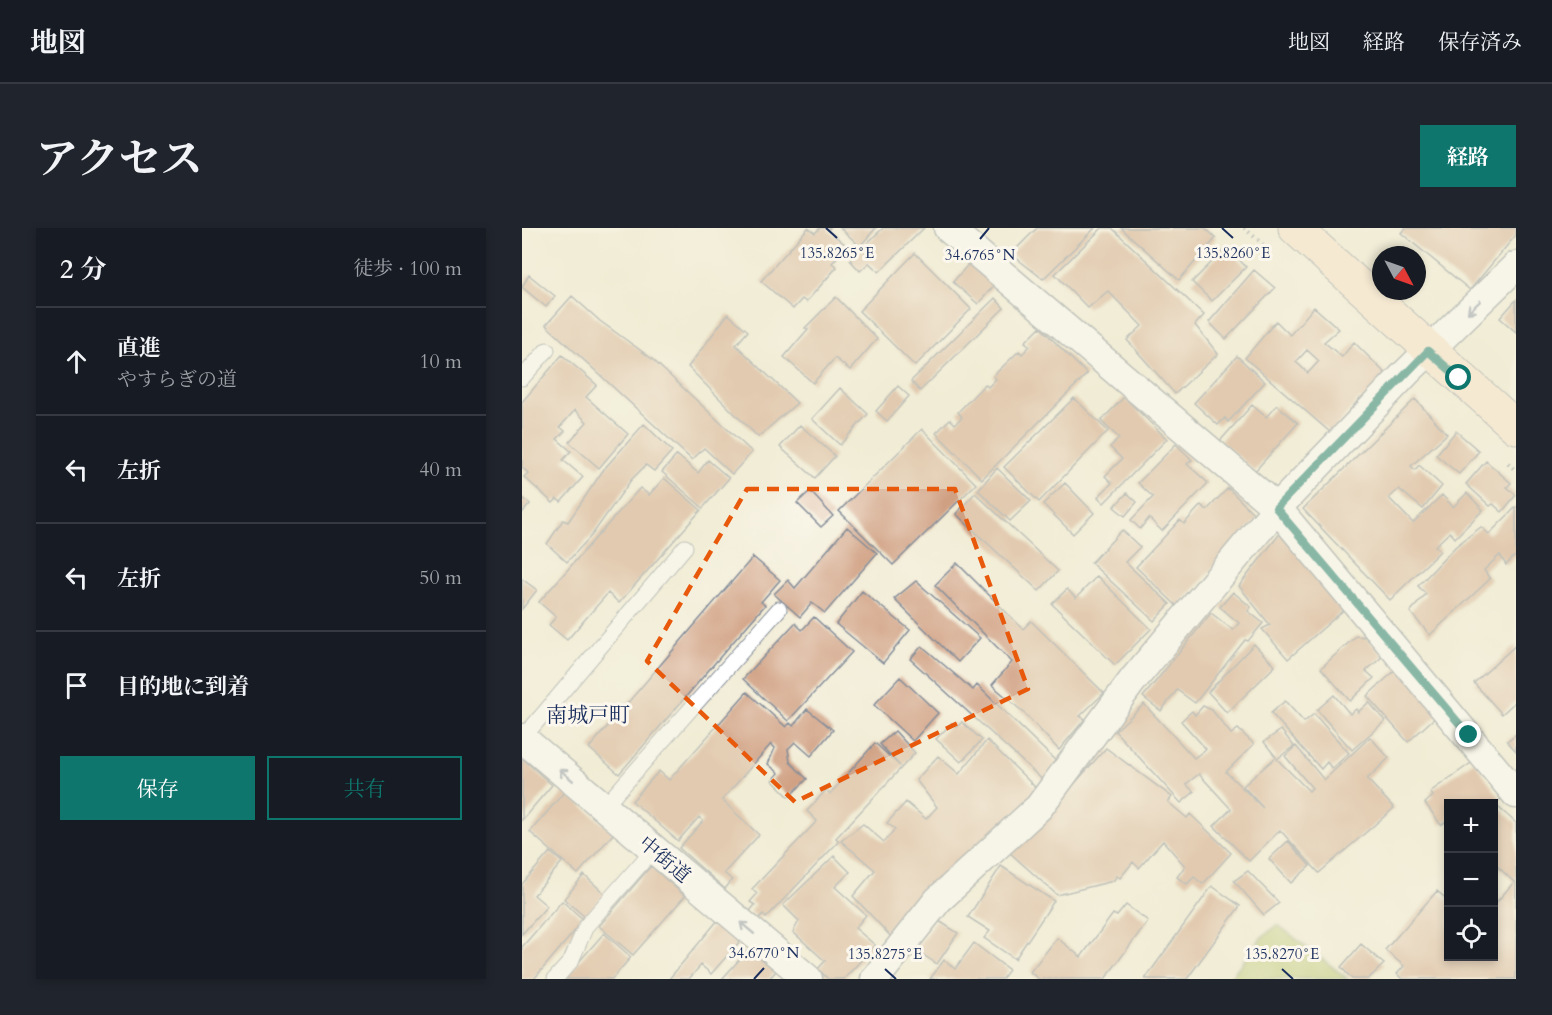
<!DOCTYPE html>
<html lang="ja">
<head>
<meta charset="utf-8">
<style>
  body { margin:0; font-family:Cardo,"Noto Serif JP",serif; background:#20242c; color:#f1f3f6 }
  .controls { position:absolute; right:18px; bottom:18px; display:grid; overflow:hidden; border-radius:0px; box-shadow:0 3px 9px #0003 }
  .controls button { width:54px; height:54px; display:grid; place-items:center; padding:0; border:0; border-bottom:2px solid #363941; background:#171b24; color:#f1f3f6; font:30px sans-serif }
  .compass { position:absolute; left:850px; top:18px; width:54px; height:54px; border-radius:50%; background:#171b24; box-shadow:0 3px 9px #0003; rotate:131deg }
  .stop { position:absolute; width:18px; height:18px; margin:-14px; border:4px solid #0f766e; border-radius:50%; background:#fff }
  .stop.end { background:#0f766e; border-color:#fff; box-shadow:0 2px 6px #0008 }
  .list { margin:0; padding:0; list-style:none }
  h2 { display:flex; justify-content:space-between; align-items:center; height:78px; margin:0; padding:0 24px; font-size:26px }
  h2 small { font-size:20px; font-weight:400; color:#9ea1a6 }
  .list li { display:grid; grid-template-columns:39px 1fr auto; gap:18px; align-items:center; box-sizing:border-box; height:108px; padding:0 24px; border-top:2px solid #363941 }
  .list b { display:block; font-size:22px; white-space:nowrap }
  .list p { margin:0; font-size:20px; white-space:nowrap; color:#9ea1a6 }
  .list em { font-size:20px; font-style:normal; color:#9ea1a6 }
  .actions { display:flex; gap:12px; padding:18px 24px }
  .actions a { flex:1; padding:14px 0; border:2px solid #0f766e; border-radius:0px; text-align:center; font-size:21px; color:#0f766e }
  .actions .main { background:#0f766e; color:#fff }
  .icon { flex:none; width:33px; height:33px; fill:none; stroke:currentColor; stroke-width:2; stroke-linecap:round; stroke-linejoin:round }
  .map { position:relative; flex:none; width:994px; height:751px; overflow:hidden; border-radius:0px }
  header { display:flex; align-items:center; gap:36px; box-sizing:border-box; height:84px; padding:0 30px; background:#171b24; border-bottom:2px solid #363941 }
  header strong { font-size:28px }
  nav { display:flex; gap:33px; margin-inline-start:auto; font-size:21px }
  .intro { display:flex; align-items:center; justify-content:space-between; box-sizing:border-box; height:144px; padding:0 36px }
  h1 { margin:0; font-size:42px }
  .button { padding:15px 27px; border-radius:0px; background:#0f766e; color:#fff; font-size:21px; font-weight:700 }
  main { display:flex; gap:36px; padding:0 36px }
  aside { flex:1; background:#171b24; border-radius:0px; box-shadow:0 3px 9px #0003 }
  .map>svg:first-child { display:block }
</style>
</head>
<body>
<header>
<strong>地図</strong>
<nav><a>地図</a><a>経路</a><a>保存済み</a></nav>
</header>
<div class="intro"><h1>アクセス</h1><a class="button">経路</a></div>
<main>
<aside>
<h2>2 分<small>徒歩 · 100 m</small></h2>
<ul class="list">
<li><svg class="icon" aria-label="ahead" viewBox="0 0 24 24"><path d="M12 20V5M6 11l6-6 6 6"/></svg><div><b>直進</b><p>やすらぎの道</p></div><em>10 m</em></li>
<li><svg class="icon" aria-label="left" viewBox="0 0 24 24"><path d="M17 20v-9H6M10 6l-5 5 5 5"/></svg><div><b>左折</b></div><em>40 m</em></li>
<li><svg class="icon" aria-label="left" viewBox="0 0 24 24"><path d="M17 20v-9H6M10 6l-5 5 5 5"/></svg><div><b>左折</b></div><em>50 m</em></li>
<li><svg class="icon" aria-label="arrive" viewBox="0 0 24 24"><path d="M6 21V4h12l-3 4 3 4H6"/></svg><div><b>目的地に到着</b></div></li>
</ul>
<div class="actions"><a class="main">保存</a><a>共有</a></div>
</aside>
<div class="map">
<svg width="994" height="751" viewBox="0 0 994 751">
  <rect width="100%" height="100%" fill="#fbf7ec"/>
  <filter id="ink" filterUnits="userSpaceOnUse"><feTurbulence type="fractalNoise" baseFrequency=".0167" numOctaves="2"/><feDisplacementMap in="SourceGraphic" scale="12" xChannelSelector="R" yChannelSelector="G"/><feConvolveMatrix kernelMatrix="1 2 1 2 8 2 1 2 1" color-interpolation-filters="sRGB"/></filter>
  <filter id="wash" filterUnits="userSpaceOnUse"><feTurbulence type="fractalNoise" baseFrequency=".008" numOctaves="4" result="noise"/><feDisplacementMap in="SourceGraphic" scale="24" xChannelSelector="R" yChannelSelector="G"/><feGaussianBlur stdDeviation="1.35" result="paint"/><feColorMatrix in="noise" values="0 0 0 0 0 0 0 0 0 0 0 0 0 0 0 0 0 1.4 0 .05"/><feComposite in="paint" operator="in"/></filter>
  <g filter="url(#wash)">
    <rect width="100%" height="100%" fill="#f1ecd5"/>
    <path fill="#b4c467" stroke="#687a62" stroke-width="1.5" d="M756 697 826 751H707L740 709Z"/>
    <g id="blocks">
      <path fill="#d0a083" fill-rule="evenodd" d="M286 0 293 5 298 0H308L306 2 325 18 310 35 315 39 284 74 280 71 271 81 239 53Z
        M318 0H354L338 18Z
        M361 0H402L357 44 347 35 338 43 328 32Z
        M515 0H573L521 51 489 26Z
        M580 0H590L682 87 673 97 696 126 653 166 605 112 620 98 586 63 566 80 533 46Z
        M599 0H683L694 10 657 52Z
        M883 0H994V7L948 62 879 5Z
        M705 19 724 39 690 73 670 54Z
        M393 25 449 81 393 138 337 83Z
        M449 33 474 55 456 76 431 54Z
        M732 42 753 60 704 111 687 94Z
        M7 47 33 68 24 79 0 59Z
        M50 68 78 93 129 130 230 224 210 246 182 220 170 232 24 97Z
        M314 69 355 111 328 142 313 130 291 155 262 129 286 101 283 100Z
        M473 70 482 80 398 163 389 153Z
        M994 72V104L978 90Z
        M792 79 817 101 802 114 820 129 832 114 871 153 848 180 838 170 809 205 723 130 754 93 768 107ZM785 122 797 133 786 145 774 134Z
        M206 86 226 103 214 117 275 175 236 209 166 139Z
        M518 99 565 146 460 251 414 205 428 191 433 196 440 189 436 184 463 156 466 159 474 151 471 148 497 123 500 126 508 118 503 114Z
        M40 127 75 157 64 169 106 206 77 240 47 214 65 194 53 182 38 199 43 203 35 211 49 223 41 232 61 249 39 274 35 271 31 275 2 249 6 245 0 239V174Z
        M715 128 743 154 706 194 703 190 696 197 672 175Z
        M376 158 387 168 365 193 354 183Z
        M318 160 346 186 318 217 290 191Z
        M602 169 645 211 582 275 576 269 590 255 583 248 600 231 588 219 597 210 579 193Z
        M552 170 586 203 517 274 482 239Z
        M893 171 925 206 889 238 893 242 897 237 920 258 901 281 877 261 867 270 891 295 920 267 931 279 945 265 961 282 933 310 928 304 913 318 918 323 868 372 781 281Z
        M730 177 744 189 755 177 776 195 733 243 698 213Z
        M122 196 150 223 132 243 124 237 109 252 70 307 45 334 25 316 41 292 46 294 82 241Z
        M278 197 313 228 293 250 258 219Z
        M400 201 454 256 371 337 317 283Z
        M934 203 957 223 937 246 914 227Z
        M654 216 670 232 665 236 686 255 640 303 627 290 618 301 609 292 631 269 616 255Z
        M155 227 176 245 186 232 207 250 181 280 140 244Z
        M964 233 989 255 985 259 994 267 980 284 971 276 968 278 944 256Z
        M475 240 509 273 488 293 456 262Z
        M142 250 179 282 97 375 86 365 45 412 27 397 34 389 17 374 118 260 127 267Z
        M543 255 572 285 551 306 521 276Z
        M706 260 736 290 656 379 614 339 658 292 662 296 679 277 685 282Z
        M288 263 311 288 299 299 275 275Z
        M453 265 536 343 517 363 434 286Z
        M605 265 615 274 603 288 592 279Z
        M0 269 8 276 0 285Z
        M994 279V327L984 337 978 327 962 342 968 351 908 407 888 384 904 366 896 358 934 318 959 299 967 306Z
        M325 299 355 325 303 385 290 375 278 389 252 366 266 352 273 360Z
        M600 302 618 319 603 334 648 376 632 393 569 335Z
        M760 303 825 379 766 431 740 401 748 397 717 358Z
        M231 329 258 352 239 374 243 377 97 546 67 520Z
        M435 335 501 401 509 393 582 465 558 488 563 491 537 522 502 485 470 457 490 434 413 357Z
        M575 348 629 401 593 437 530 376 545 361 554 370Z
        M0 351 15 362 0 381Z
        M394 353 458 410 436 434 372 371Z
        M340 363 388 402 361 435 314 396Z
        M711 364 729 379 726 383 741 395 726 413 723 412 673 475 655 462 639 483 621 469 689 385 711 402 717 395 698 379Z
        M292 389 330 424 266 493 221 451 273 395 280 402Z
        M834 408 844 409 861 428 844 443 852 450 828 473 799 440Z
        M732 416 753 438 705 485 686 464Z
        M994 417V473L980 486 952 455Z
        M400 418 451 462 455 457 539 538 524 555 388 431Z
        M878 438 920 483 886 514 845 468Z
        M378 449 416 485 391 513 352 477Z
        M225 464 264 499 268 495 271 498 285 481 311 502 289 528 273 514 266 521 268 534 285 551 267 569 250 552 257 545 246 536 253 520 249 516 200 572 237 607 202 645 210 652 203 661 157 620 181 593 177 589 156 613 110 573 137 543 147 552Z
        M812 467 828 486 834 481 836 484 847 474 863 493 830 522 795 482Z
        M763 473 782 494 792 486 827 525 810 541 805 534 799 541 749 485Z
        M622 476 672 530 684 521 659 493 670 483 673 487 681 478 690 482 709 506 716 501 732 516 704 544 741 580 721 558 754 529 742 514 759 502 772 518 755 531 787 563 790 560 763 528 774 518 802 552 848 509 867 530 845 551 872 580 797 645 758 602 727 633 692 598 709 581 677 546 664 556 672 564 659 575 593 503Z
        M440 494 460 512 439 534 414 511 430 495 435 499Z
        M373 503 393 525 314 610 317 613 244 690 241 686 236 691 228 683 233 677 228 674 235 666 230 661 295 593 285 583 304 562 308 566 353 515 378 538 358 516Z
        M994 506V523L985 513Z
        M465 512 516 562 372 712 331 668 353 642 319 613 341 596 362 614 373 601 365 595 384 574 404 591 415 579 394 552 416 528 437 546Z
        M584 520 650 569 646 574 665 590 668 586 709 625 681 656 672 649 665 656 655 649 663 638 641 613 617 640 611 634 598 650 595 648 591 653 535 667 486 623 538 572Z
        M0 530 30 557 0 592Z
        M952 533 979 571 972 577 927 576V592L919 597 903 575 911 568 908 564Z
        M43 563 92 605 56 646 8 604Z
        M976 579 994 595V751H880L875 746 882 738 863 722 915 663 927 673V728L972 729V677L992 654 972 635V584Z
        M766 613 788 638 769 655 747 631Z
        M28 624 40 634 12 667 25 678 0 706V656Z
        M312 628 328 644 313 659 344 687 333 700 353 717 322 751H306L296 741 303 733 271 704 277 693 261 677Z
        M129 638 163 668 111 727 77 698Z
        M479 638 532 673 493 731 462 710 468 703 446 689Z
        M726 643 757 675 742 687 712 653Z
        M62 647 83 666 63 689 42 671Z
        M690 658 718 678 665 751H623Z
        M40 673 62 692 12 751H0V719Z
        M604 677 626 693 583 751H517L508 744 535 710 559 729 591 686 595 688Z
        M414 691 436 705 415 736 394 722Z
        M196 692 219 712 189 746 179 737 167 751H147Z
        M82 705 109 729 90 751H42Z
        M452 715 487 742 480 751H408L422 732 433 741Z
        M839 716 862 736 846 751H830L819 739Z
        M227 721 254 743 247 751H200Z"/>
    </g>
  </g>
  <g filter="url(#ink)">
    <use href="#blocks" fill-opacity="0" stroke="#868e9a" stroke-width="1.5"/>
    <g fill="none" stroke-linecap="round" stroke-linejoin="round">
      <defs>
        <path id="lane" d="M0 150 25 122
          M0 511 163 319
          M82 579 257 381
          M33 751 49 733 64 698 131 622"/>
        <path id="street" d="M426 0 755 280 994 566
          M0 510 286 751
          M353 751 416 672 517 579 611 452 755 280 884 145 994 38"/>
        <path id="secondary" d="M773 0 994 199"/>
      </defs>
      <use href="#lane" stroke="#868e9a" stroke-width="17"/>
      <use href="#street" stroke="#868e9a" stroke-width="31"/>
      <use href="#secondary" stroke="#868e9a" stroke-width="35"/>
      <path stroke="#868e9a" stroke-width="4" stroke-dasharray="1.5 4.5" stroke-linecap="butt" d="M722 0 741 16
        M986 235 994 243"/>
      <use href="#lane" stroke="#fff" stroke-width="15"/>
      <use href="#street" stroke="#fff" stroke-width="28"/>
      <use href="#secondary" stroke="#fbe5cf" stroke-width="33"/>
    </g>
    <defs><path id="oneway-shaft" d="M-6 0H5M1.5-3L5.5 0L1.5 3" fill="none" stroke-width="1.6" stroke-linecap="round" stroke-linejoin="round" transform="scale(1.5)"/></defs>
    <g stroke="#8d97ae">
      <use href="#oneway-shaft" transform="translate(952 79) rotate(136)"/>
      <use href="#oneway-shaft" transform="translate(44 547) rotate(-140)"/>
      <use href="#oneway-shaft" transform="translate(225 700) rotate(-140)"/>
    </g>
  </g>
  <g fill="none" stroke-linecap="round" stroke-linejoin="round" filter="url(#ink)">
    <path stroke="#0f766e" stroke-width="8" d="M937 150 906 123 754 280 947 507"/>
  </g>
  <path d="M0 0H994V751H0ZM225 261H433L506 461 273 574 125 433Z" fill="#f1ecd5" fill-opacity=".55" fill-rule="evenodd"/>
  <path fill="none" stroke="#e8590c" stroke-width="4.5" stroke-dasharray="12 8" stroke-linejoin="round" d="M225 261H433L506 461 273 574 125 433Z"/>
  <path fill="none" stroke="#1b2f5e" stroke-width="2" d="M304 0 315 10M700 0 711 10M458 11 467 0M363 741 374 751M760 741 771 751M232 751 242 740"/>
  <g text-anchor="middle" stroke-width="6" stroke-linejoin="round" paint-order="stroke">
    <g font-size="20" fill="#1b2f5e" stroke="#fbf7ec">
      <text transform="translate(143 631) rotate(40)" y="7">中街道</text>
    </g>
    <g font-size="21" fill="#1b2f5e" stroke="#fbf7ec">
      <text x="66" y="494">南城戸町</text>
    </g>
  </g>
  <g font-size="15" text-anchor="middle" fill="#1b2f5e" stroke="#fbf7ec" stroke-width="6" stroke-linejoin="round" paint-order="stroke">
    <text x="315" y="30">135.8265°E</text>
    <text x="711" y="30">135.8260°E</text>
    <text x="458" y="32">34.6765°N</text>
    <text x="242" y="730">34.6770°N</text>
    <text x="363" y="731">135.8275°E</text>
    <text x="760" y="731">135.8270°E</text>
  </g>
</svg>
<div class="controls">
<button>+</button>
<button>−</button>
<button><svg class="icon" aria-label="locate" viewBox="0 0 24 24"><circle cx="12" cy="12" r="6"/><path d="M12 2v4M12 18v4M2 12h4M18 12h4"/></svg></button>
</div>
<svg class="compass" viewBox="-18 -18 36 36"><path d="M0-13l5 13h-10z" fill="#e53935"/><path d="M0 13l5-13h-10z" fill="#9ea1a6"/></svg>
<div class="stop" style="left:937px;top:150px"></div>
<div class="stop end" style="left:947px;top:507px"></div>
</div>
</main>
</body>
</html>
